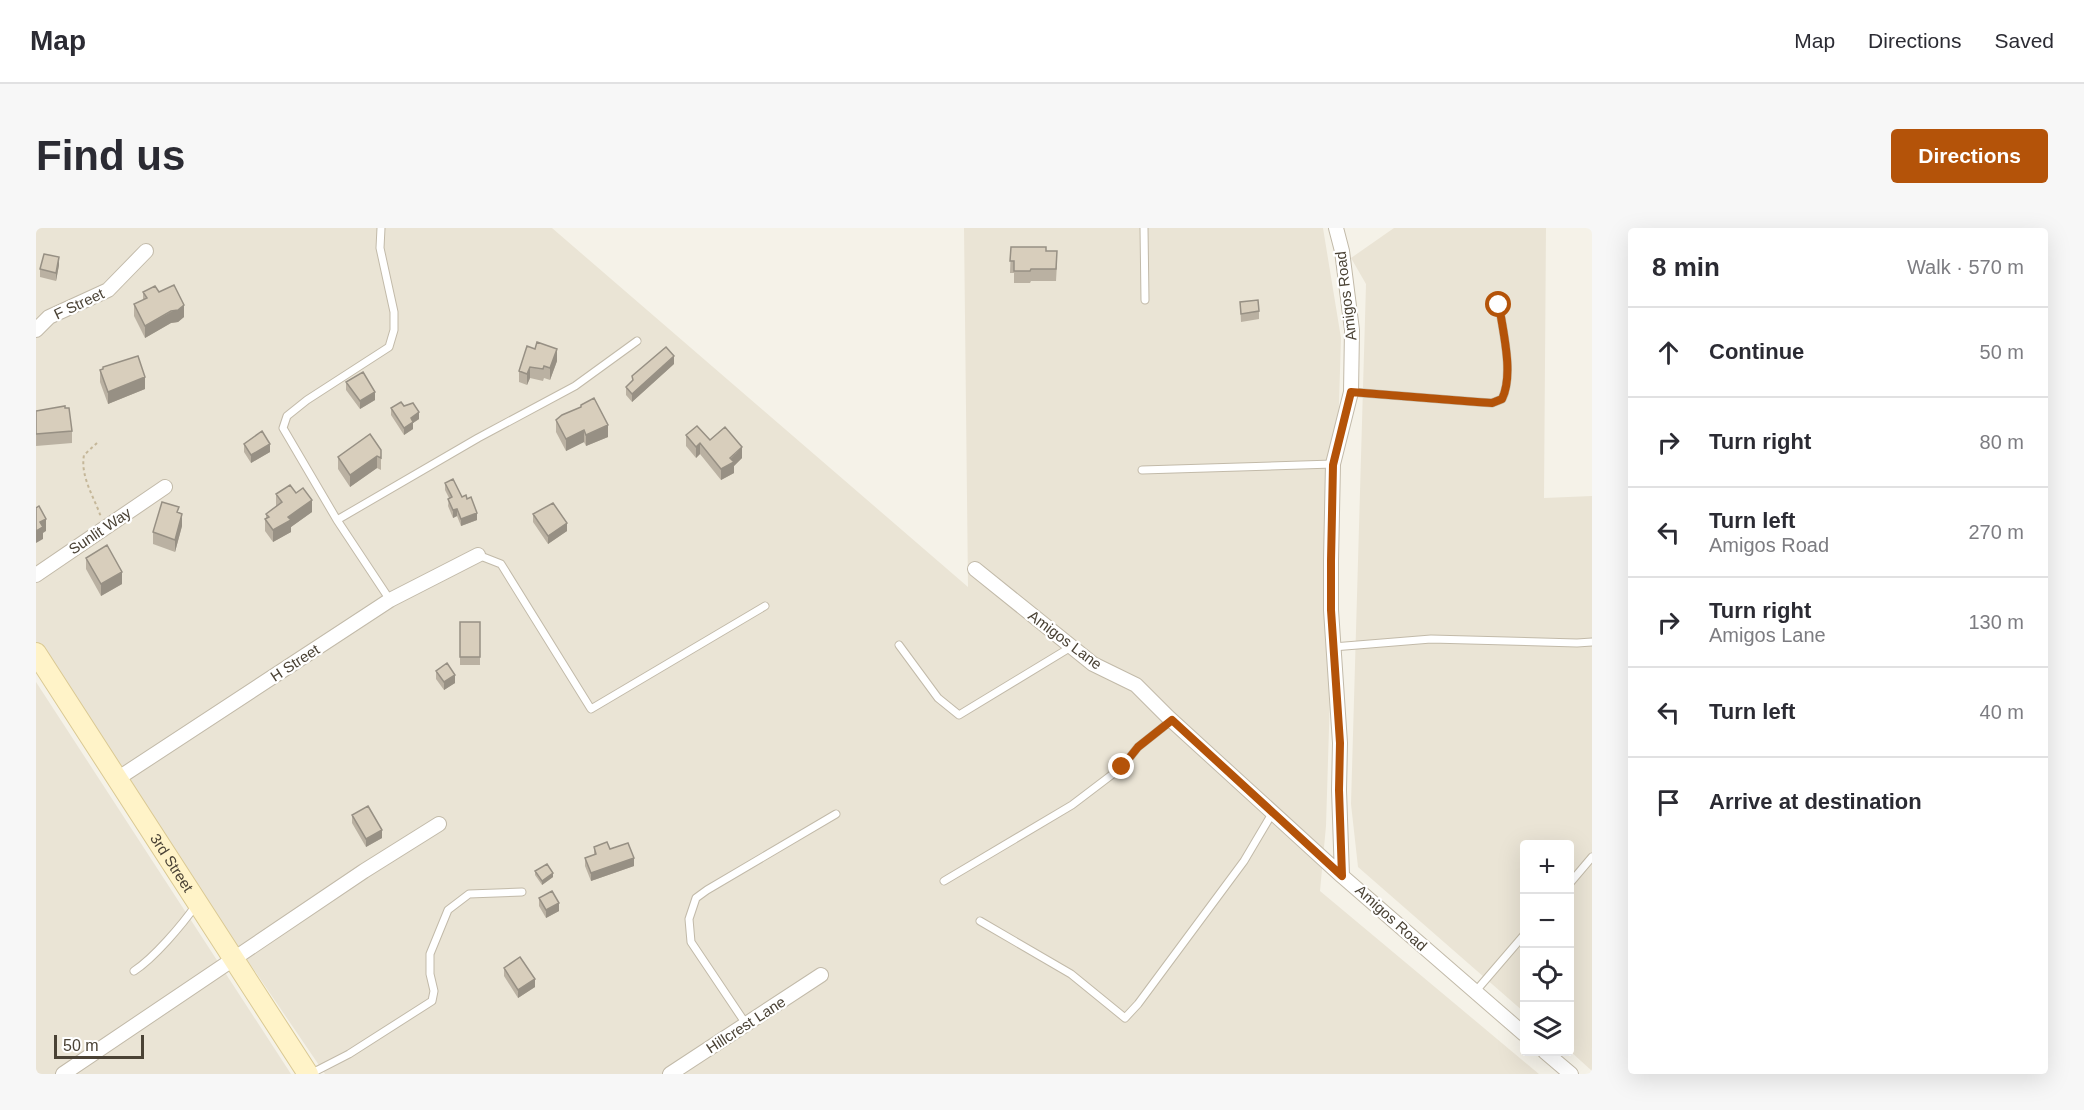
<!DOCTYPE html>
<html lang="en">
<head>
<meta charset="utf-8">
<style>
  body { margin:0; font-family:Arial,sans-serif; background:#f7f7f7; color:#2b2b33 }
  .controls { position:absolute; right:18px; bottom:18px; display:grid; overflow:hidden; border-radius:6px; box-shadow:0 6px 24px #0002 }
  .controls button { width:54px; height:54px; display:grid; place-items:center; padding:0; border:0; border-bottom:2px solid #e1e1e2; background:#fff; color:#2b2b33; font:30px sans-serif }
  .scale { position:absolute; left:18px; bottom:15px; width:90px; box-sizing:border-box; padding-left:6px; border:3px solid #4a4235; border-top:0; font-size:16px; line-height:21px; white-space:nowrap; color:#4a4235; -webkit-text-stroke:4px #fff; paint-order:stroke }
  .stop { position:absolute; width:18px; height:18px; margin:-14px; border:4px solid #b45309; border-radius:50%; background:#fff }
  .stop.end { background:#b45309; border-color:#fff; box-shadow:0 2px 6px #0008 }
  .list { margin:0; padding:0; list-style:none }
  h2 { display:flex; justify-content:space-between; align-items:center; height:78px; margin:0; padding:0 24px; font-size:26px }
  h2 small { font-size:20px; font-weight:400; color:#7c7c81 }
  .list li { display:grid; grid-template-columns:39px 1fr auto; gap:18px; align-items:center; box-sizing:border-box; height:90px; padding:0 24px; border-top:2px solid #e1e1e2 }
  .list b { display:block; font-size:22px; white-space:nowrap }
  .list p { margin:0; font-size:20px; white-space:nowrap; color:#7c7c81 }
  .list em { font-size:20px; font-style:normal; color:#7c7c81 }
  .icon { flex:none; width:33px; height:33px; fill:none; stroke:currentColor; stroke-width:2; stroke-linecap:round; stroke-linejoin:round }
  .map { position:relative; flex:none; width:1556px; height:846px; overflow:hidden; border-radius:6px }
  header { display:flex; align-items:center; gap:36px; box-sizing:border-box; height:84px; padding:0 30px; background:#fff; border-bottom:2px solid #e1e1e2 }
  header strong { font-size:28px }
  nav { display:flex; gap:33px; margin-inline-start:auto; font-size:21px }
  .intro { display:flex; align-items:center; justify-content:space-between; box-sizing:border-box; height:144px; padding:0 36px }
  h1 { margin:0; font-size:42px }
  .button { padding:15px 27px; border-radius:6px; background:#b45309; color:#fff; font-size:21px; font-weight:700 }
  main { display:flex; gap:36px; padding:0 36px }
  aside { flex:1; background:#fff; border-radius:6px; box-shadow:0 6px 24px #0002 }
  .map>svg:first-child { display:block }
</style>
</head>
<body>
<header>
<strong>Map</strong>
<nav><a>Map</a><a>Directions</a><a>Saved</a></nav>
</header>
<div class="intro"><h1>Find us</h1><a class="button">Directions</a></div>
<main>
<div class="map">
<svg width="1556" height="846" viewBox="0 0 1556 846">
  <rect width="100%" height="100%" fill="#f5f2e8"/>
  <path fill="#eae4d5" d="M0 0H516L932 359 928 0H1287L1305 110 1290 598 1284 663 1503 846H289L0 422Z
    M1358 0H1510L1508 270 1556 268V843L1534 823V616H1488V784L1322 639 1315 576 1330 56 1315 30Z
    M0 454 255 846H0Z"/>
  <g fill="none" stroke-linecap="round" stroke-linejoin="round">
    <defs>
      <path id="service" d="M345 0 344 20 358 84V102L353 119 271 172 251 188 247 200 301 292 354 372
        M1108 0 1109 72
        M1315 164 1441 174 1456 175 1466 171C1478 147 1467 104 1463 77
        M1106 242 1297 236
        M301 292 442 210 539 158 601 113
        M442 327 465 336 555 481 729 378
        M863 417 902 470 923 487 1035 419
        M1297 419 1395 411 1541 415 1556 414
        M908 653 1036 577 1086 539 1102 519 1136 492
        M1534 655 1556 629
        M944 693 1035 746 1089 790 1102 776 1208 633 1237 584
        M98 743C118 730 146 697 160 677
        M1439 764 1488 707
        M710 796 655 714 653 691 660 670 671 662 800 586
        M274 846 313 826 396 773 398 763 394 746V726L412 682 433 666 486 664"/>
      <path id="minor" d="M1300 0 1306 23 1316 102 1315 164 1297 236 1295 333V382L1304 515 1303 562 1306 648
        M0 102 13 89 72 62 110 23
        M939 341 1057 436 1100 457 1132 489 1306 648 1488 806
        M0 347 129 259
        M81 551 354 372 442 327
        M1509 824 1535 846
        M27 846 328 643 403 596
        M634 846 785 747"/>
      <g id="secondary">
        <path id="s1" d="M0 425 272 846"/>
      </g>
    </defs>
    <use href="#service" stroke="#c2baa9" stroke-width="9"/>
    <use href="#minor" stroke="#c2baa9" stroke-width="16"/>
    <use href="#secondary" stroke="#dac993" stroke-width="22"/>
    <path stroke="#c5b799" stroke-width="2" stroke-dasharray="3 3" stroke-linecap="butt" d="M61 215 48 227C44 248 58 269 65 289"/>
    <use href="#service" stroke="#fff" stroke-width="7"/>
    <use href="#minor" stroke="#fff" stroke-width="14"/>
    <use href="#secondary" stroke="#fff3c8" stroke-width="20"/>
  </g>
  <path fill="#bab1a2" d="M975 19 1010 23 1021 35 1020 53H995L994 55H978V45H974Z
    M23 37 20 53 4 49V41Z
    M107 64H123L148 89 142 94 135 95 109 110 98 88V76L107 72Z
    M1204 74 1223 83V91L1205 94Z
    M491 118 521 133 514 152 508 150 507 153 494 150 491 157 483 154V143Z
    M638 136 596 174 590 167V159L596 153V148Z
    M64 142 109 161 72 176 64 154Z
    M310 154 339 172 324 181 310 162Z
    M545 177 572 209 550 218 548 214 530 223 520 204V192L545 179Z
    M368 178 383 191 377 195V201L368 207 355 187V180Z
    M0 183 36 203V215L0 218Z
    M650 207 674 212 706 230 698 238V245L685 252 664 226 660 230 650 218Z
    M208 216 234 224 215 235 208 224Z
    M345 222V242L341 240 314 259 302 241V229Z
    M409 255 426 269 441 292 425 298 421 288 417 290 412 278 413 270 409 262Z
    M240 266 276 284 255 299V304L237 314 229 303V291L230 290V286L240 279Z
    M143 285 146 298 139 324 117 316V304Z
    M497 286 531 303 512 316 497 294Z
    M50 330 86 356 65 368 50 341Z
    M424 394H444V437H424Z
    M400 443 419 455 408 462 400 451Z
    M316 587 346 610 330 619 316 595Z
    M558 619 574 621 598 638 555 653 549 638V630L558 627Z
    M499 643 517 649 506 657 499 647Z
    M503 670 523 683 510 690 503 678Z
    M468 740 499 759 482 770 468 748Z"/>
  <path fill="#979084" d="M23 29V37L20 53V45Z
    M148 77V89L142 94 135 95 109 110V98Z
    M521 121V133L514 152V140Z
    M638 128V136L596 174V166Z
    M494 139V150L491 157V146Z
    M109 149V161L72 176V164Z
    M339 164V172L324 181V173Z
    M383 184V191L377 195V201L368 207V200L375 190Z
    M572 197V209L550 218V207Z
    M548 202V214L530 223V211Z
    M664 215V226L660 230V219Z
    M234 216V224L215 235V227Z
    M706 219V230L698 238V245L685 252V241Z
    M341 228V240L314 259V247Z
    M276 272V284L255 299V304L237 314V302L252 289Z
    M421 281V288L417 290V282Z
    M441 285V292L425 298V291Z
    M146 286V298L139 324V312Z
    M10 291V303L7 305V311L0 315V303L4 294Z
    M531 295V303L512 316V308Z
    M86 344V356L65 368V356Z
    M419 447V455L408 462V454Z
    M346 602V610L330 619V611Z
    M598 630V638L555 653V645Z
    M517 645V649L506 657V653Z
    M523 675V683L510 690V682Z
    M499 751V759L482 770V762Z"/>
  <path fill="#d8cebc" stroke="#979084" stroke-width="1.5" d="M975 19H1010V23H1021L1020 41H995L994 43H978V33H974Z
    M8 26 23 29 20 45 4 41Z
    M138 57 148 77 142 82 135 83 109 98 98 76 111 70 107 64 119 58 123 64Z
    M1222 72 1223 83 1205 86 1204 74Z
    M501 114 521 121 514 140 508 138 507 141 494 139 491 146 483 143 491 118 499 121Z
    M630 119 638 128 596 166 590 159 597 152 596 148Z
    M102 128 109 149 72 164 64 142 67 141V139Z
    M327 144 339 164 324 173 310 154Z
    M558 170 572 197 550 207 548 202 530 211 520 192 526 187 545 179V177Z
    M365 174 368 178 377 175 383 184 375 190 377 194 368 200 355 180Z
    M29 178V180H33L36 203 0 206V183Z
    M661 198 674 212 689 199 706 219 694 230 698 234 685 241 664 215 660 219 650 207Z
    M226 203 234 216 215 227 208 216Z
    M334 206 345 222V230L341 228 314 247 302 229Z
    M417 251 426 269 430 267 431 271 435 269 441 285 425 291 421 281 417 282 412 271 416 269 409 255Z
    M254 257 260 265 267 260 276 272 252 289 255 292 237 302 229 291 233 289 230 286 246 274 240 266Z
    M126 274 143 279 141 284 146 286 139 312 117 304Z
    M517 275 531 295 512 308 497 286Z
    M3 278 10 291 4 294 7 299 0 303V280Z
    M71 317 86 344 65 356 50 330Z
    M424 394H444V429H424Z
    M411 435 419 447 408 454 400 443Z
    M332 578 346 602 330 611 316 587Z
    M571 614 574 621 592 615 598 630 555 645 549 630 560 626 558 619Z
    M511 636 517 645 506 653 499 643Z
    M516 663 523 675 510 682 503 670Z
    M484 729 499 751 482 762 468 740Z"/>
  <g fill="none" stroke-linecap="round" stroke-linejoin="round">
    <path stroke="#b45309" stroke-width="8" d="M1086 539 1102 519 1136 492 1306 648 1303 562 1304 515 1295 382V333L1297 237 1315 164 1441 174 1456 175 1466 171C1478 147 1467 104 1463 77"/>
  </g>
  <g text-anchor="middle" stroke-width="4.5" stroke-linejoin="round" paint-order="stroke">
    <g font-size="15" fill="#4a4235" stroke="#fff">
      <text transform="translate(1310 68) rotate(-97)" y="5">Amigos Road</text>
      <text transform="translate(43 76) rotate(-25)" y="5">F Street</text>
      <text transform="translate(64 303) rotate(-34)" y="5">Sunlit Way</text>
      <text transform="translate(1029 412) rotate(37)" y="5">Amigos Lane</text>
      <text transform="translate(259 435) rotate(-33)" y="5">H Street</text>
      <text dy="5" stroke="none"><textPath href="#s1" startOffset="250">3rd Street</textPath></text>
      <text transform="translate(1355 690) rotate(42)" y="5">Amigos Road</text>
      <text transform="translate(710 797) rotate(-33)" y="5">Hillcrest Lane</text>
    </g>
  </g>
</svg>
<div class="controls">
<button>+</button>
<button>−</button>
<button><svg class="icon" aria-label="locate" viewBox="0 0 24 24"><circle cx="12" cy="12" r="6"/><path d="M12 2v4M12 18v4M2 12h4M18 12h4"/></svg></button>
<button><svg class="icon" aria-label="layers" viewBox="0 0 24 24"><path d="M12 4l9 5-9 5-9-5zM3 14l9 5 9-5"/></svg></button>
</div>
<div class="scale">50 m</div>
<div class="stop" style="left:1463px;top:77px"></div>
<div class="stop end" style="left:1086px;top:539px"></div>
</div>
<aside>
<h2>8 min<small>Walk · 570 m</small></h2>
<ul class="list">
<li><svg class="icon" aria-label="ahead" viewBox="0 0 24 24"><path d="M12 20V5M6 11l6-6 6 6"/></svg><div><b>Continue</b></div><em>50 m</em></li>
<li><svg class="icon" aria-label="right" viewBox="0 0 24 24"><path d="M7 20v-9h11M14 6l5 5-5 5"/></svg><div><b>Turn right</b></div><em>80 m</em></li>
<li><svg class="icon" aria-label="left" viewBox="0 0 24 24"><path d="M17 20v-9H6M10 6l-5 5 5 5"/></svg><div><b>Turn left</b><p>Amigos Road</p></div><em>270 m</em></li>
<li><svg class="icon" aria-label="right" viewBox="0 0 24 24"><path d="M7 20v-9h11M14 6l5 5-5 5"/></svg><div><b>Turn right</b><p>Amigos Lane</p></div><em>130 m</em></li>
<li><svg class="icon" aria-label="left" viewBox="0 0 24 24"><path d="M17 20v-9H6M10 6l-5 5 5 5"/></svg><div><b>Turn left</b></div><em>40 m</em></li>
<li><svg class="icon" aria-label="arrive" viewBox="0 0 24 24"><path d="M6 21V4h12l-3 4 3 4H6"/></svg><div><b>Arrive at destination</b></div></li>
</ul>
</aside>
</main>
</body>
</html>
